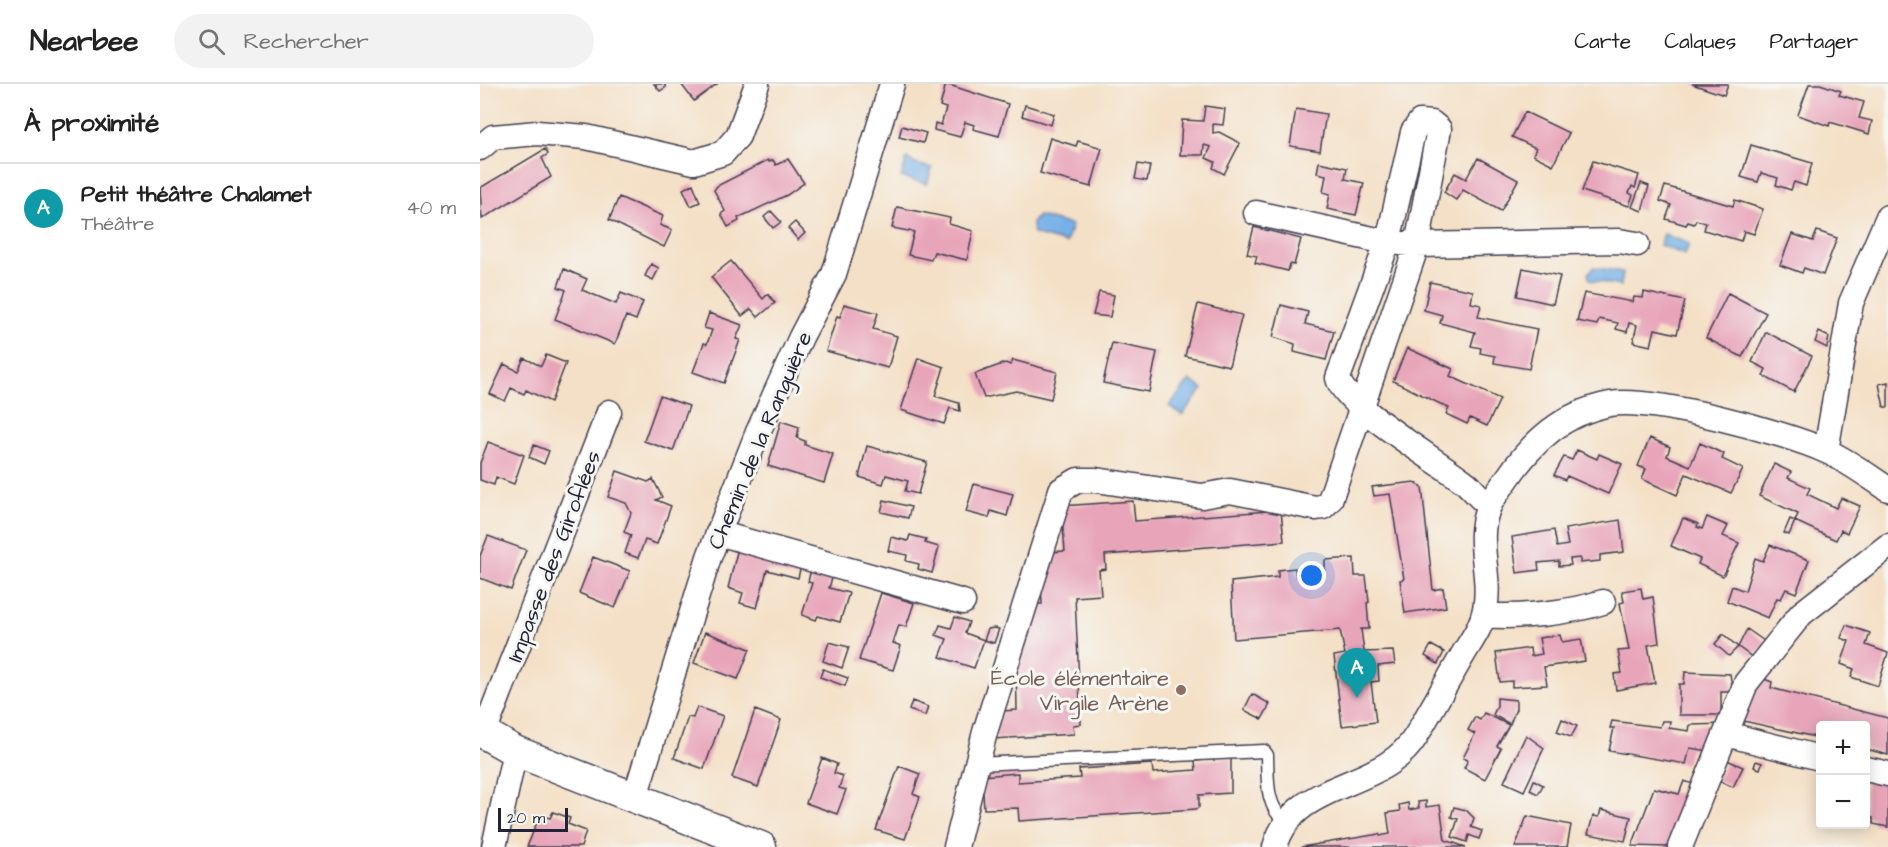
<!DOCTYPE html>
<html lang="fr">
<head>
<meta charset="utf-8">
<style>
  body { margin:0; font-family:"Architects Daughter",sans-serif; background:#f2f2f2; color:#222 }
  .controls { position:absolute; right:18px; bottom:18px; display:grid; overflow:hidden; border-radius:6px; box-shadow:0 3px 15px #0003 }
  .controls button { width:54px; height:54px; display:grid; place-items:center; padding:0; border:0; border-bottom:2px solid #e0e0e0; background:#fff; color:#222; font:30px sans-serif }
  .scale { position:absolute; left:18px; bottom:15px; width:70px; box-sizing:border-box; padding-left:6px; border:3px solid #22223b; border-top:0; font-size:16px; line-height:21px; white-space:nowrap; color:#22223b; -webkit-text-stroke:4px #f6f6f2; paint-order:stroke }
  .you { position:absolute; left:832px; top:492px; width:21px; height:21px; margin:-15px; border:4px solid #fff; border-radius:50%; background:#1a73e8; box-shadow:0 0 0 9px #1a73e833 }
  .badge { display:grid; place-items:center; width:39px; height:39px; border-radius:50%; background:#d93025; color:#fff; font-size:20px; font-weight:700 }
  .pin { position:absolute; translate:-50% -50px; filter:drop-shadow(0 2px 3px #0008) }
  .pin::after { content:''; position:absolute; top:32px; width:21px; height:18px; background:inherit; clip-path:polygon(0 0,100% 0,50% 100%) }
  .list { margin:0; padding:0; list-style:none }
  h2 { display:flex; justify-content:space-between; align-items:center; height:78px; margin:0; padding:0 24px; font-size:26px }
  h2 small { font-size:20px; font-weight:400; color:#767676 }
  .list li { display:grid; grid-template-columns:39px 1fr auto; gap:18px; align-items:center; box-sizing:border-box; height:90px; padding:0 24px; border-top:2px solid #e0e0e0 }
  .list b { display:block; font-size:22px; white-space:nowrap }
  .list p { margin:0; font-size:20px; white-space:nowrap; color:#767676 }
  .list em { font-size:20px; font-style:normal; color:#767676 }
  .icon { flex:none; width:33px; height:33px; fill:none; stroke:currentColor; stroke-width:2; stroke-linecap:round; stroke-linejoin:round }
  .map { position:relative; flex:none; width:1408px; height:763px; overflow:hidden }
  header { display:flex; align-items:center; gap:36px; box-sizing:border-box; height:84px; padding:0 30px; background:#fff; border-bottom:2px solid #e0e0e0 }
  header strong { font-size:28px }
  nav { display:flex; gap:33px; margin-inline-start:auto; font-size:21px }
  .search { width:420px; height:54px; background:#f2f2f2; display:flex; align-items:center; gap:15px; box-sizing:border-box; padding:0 21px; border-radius:33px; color:#767676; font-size:22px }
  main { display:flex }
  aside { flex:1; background:#fff }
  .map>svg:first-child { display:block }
</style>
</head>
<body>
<header>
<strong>Nearbee</strong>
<div class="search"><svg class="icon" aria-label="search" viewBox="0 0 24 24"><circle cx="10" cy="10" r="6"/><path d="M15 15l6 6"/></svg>Rechercher</div>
<nav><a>Carte</a><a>Calques</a><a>Partager</a></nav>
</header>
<main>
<aside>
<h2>À proximité<small></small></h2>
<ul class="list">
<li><span class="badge" style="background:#0f9aa8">A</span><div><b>Petit théâtre Chalamet</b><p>Théâtre</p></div><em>40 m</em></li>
</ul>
</aside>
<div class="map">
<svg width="1408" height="763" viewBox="0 0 1408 763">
  <rect width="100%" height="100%" fill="#f6f6f2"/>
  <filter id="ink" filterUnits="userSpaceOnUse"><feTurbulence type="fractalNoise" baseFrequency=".0167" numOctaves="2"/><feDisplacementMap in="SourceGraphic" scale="12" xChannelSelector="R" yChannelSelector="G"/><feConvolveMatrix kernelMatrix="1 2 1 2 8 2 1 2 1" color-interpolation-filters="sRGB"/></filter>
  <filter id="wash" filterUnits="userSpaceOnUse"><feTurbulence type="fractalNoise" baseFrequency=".008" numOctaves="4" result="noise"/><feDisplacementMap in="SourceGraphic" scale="24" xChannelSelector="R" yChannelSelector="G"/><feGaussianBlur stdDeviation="1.35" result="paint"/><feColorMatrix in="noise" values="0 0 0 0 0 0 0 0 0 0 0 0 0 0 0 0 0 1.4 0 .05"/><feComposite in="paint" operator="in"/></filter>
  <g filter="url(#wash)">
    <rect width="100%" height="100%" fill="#f4e0c6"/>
    <path fill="#76b0e6" stroke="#4c6990" stroke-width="1.5" d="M427 74 435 80 452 84 447 100 421 93Z
      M558 132 592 141 586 159 553 150 552 139Z
      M1184 150 1209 160 1205 171 1180 161Z
      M1113 183 1143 188 1141 202 1110 196 1108 190Z
      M710 296 723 305 702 331 689 322Z"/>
    <g id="blocks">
      <path fill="#e8a5ba" d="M174 0H184L186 3 180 7Z
        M201 0H237L214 17Z
        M466 0 528 20 519 52 493 45 494 41 485 38 480 53 454 46 455 39 461 41 466 24 460 22Z
        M1212 0H1248L1244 11Z
        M1329 0H1340L1361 7 1359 11 1384 18 1379 34 1392 37 1389 50 1350 38 1349 42 1318 31Z
        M545 21 574 30 571 41 542 32Z
        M725 22 745 25 743 41 733 40V49L739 48 760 59 744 90 733 84 735 78 726 74 731 63 724 61 723 71H700L702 36 723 37Z
        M816 25 846 30 840 67 810 62Z
        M1045 28 1089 49 1073 81 1053 71 1056 64 1032 53Z
        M422 42 446 49 443 59 419 53Z
        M570 54 596 62 598 57 622 64 611 103 560 89Z
        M1271 61 1332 79 1326 102 1314 98 1311 106 1296 101 1298 94 1281 89 1278 98 1261 93Z
        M65 65 68 70 62 74 71 93 2 135 0 104Z
        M998 74 1038 96 1021 127 983 106 976 116 964 108 975 89 986 95Z
        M308 75 324 99 307 111 258 134 259 137 248 143 241 130 245 127 234 106 237 102 288 76 289 78 293 76 296 81Z
        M1113 77 1159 91 1155 104 1152 102 1149 109 1153 111 1149 122 1102 107Z
        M839 78 867 84 865 95 884 99 876 131 847 125 850 110 843 108 846 91 837 89Z
        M658 80 670 82 667 97 655 95Z
        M1161 99 1169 102 1162 127 1152 123Z
        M213 100 220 118 211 122 203 105Z
        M1185 102 1253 122 1255 116 1283 125 1274 150 1264 147 1261 157 1224 146 1226 139 1216 136 1214 140 1208 138 1206 141 1186 135 1191 121 1180 117Z
        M139 113 183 132 180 141 192 146 184 163 129 136Z
        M417 123 470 134 469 140 493 147 487 176 454 168 451 176 428 171 434 148 412 144Z
        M291 127 301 138 293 144 284 133Z
        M315 138 325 149 318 156 308 144Z
        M774 143 821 155 814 181 810 180 808 187 775 179 777 172 767 170Z
        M1337 147 1357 154 1343 191 1324 184 1322 189 1300 181 1312 150 1333 157Z
        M251 177 283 215 288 210 295 219 278 233 271 225 262 232 231 193Z
        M171 180 179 184 173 196 165 192Z
        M1043 184 1080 192 1073 220 1037 212Z
        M84 185 107 195 102 206 136 220 141 209 163 218 156 236 146 232 135 260 75 235 86 206 78 203Z
        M950 198 993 207 991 219 1001 221 998 233 1057 245 1049 285 1014 279 1015 272 1000 269 1001 264 991 262 995 248 960 239 962 231 944 226Z
        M619 208 634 211 630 233 613 231Z
        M1164 208 1205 217 1197 250 1175 245 1171 262 1153 258 1157 241 1149 239 1147 248 1136 245 1138 239 1119 235 1117 241 1097 237 1104 209 1153 218 1154 213 1163 214Z
        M1248 209 1286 229 1262 273 1226 254Z
        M364 220 398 229 393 245 417 252 408 284 346 267 357 232 360 233Z
        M718 220 762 231 749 282 705 272Z
        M801 221 828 228 825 240 854 247 846 276 814 268 815 260 793 253Z
        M229 229 262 241 256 255 260 256 244 299 213 288 224 259 227 260 232 246 224 244Z
        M1286 248 1332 272 1314 308 1283 292 1286 285 1272 278Z
        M1339 248 1349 253 1347 264 1335 258Z
        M632 259 677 268 669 308 623 299Z
        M927 264 973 285 970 292 1020 315 1007 342 990 334 987 340 966 330 969 324 913 297Z
        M66 271 86 279 71 318 46 306 44 310 31 304 25 317 10 310 24 280 38 287 44 274 61 282Z
        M438 274 464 283 455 312 479 319 480 327 470 324 464 340 421 326Z
        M533 276 577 288 571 315 536 307 504 314 495 290 525 279 531 281Z
        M1408 298V323H1404L1399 300Z
        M180 312 209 322 193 367 164 357Z
        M301 337 319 343 317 354 325 357V361L353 370 344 399 288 382Z
        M1170 354 1190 363 1187 372 1210 382 1220 359 1244 370 1242 375 1263 385 1251 409 1206 390 1197 411 1162 395 1166 385 1158 382Z
        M8 358 44 371 34 400 16 393 14 401 0 396V379Z
        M54 361 69 367 64 380 49 373Z
        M387 362 447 378 438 410 425 407 428 397 406 391 403 400 379 393Z
        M1097 366 1117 375 1119 370 1142 380 1128 410 1087 392 1085 396 1074 391 1084 373 1092 376Z
        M1294 380 1311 388 1308 394 1330 404 1327 410 1356 424 1361 414 1380 422 1367 449 1361 446 1356 456 1315 437 1309 451 1304 449 1310 435 1315 437 1318 430 1279 412Z
        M137 387 168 398 173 395 182 413 176 416 191 422 177 460 165 456 158 474 145 469 151 451 144 448 151 429 146 419 128 413Z
        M935 398 942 403 953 506 963 504 966 523 925 529 920 496 924 495 910 410 894 412 892 403Z
        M494 400 533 410 527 432 511 427 509 434 486 428Z
        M404 416 431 423 428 434 401 428Z
        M653 417 655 437 801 426 804 457 625 471 626 485 619 486 621 511 595 513 601 640 593 641 594 650 513 655 522 627 537 626 536 580 555 520H562L561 500 570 468 585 467 581 422Z
        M1227 433 1248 442 1243 452 1259 459 1243 492 1218 480 1220 475 1191 462 1203 434 1218 440 1217 443 1222 445Z
        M1140 436 1144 468 1120 471V477L1100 479V474L1090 475 1091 481 1079 482V477L1058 479 1059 486 1037 489 1032 453 1074 446 1077 463 1088 461 1085 445Z
        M430 451 446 455 445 459 459 463 452 489 438 485 439 480 426 477 427 471 408 467 411 453 428 457Z
        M8 452 46 466 31 506 0 494V472Z
        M1290 461 1329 476 1316 509 1306 505 1301 515 1297 514 1288 534 1247 517 1252 502 1265 507 1275 474 1283 477Z
        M258 464 321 481 318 494 287 486 277 524 260 519 263 509 248 504Z
        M113 473 150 487 135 524 99 509Z
        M874 474 875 492H886L889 518 887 519 889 545H881L884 568 913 567 915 580 898 582 899 597 891 598 896 638 862 642 854 572 865 570 860 546 754 555 751 498 798 493V486L815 484 816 492H825V486L845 485V476Z
        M331 485 353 491 349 504 369 509 360 538 338 532 336 536 322 531 332 499 328 498Z
        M1161 504 1163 515 1173 513 1179 559 1168 561 1175 599 1136 606 1134 590 1142 589 1138 567 1149 566 1140 519 1144 518 1142 507Z
        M401 509 434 519 426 543 419 541 413 559 421 562 413 586 379 576Z
        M475 533 489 538 485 549 504 556 494 584 460 573 467 555 456 551 460 541 471 544Z
        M1366 541 1390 549 1386 561 1408 569 1398 602 1371 593 1374 585 1361 580 1369 557 1361 554Z
        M514 544 519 545 514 559 504 556 508 545Z
        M1267 545 1287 559 1272 573 1258 563 1249 572 1235 560 1243 550 1258 563Z
        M225 548 270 565 258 595 214 579Z
        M1080 551 1082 558 1101 555 1105 577 1064 583 1067 601 1032 603V597L1020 598 1016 569 1050 564 1051 572 1062 570 1059 554Z
        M349 558 369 563 362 584 343 577Z
        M951 561 964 568 958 580 945 572Z
        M343 585 368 594 365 602 340 593Z
        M1205 588 1250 590 1253 608H1241V631H1199V600H1204Z
        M1279 593 1292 598 1291 604 1408 634V671L1386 665V642H1340V654L1259 636Z
        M772 610 790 620 782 635 764 626Z
        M1017 614 1036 616V625L1030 640 1013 631 1017 622Z
        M432 617 448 623 445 632 429 626Z
        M217 623 243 632 224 685 194 674 208 633 213 634Z
        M275 626 301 636 278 703 252 694Z
        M1004 629 1029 641 1017 662 1021 664 1005 695 984 684 988 676 983 674 995 650 988 646 995 633 1000 636Z
        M1082 635 1097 642 1091 653 1077 648Z
        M1132 637 1180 643 1182 637H1190L1189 644 1209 647 1210 641 1247 640 1235 668 1210 664 1206 680 1129 667 1134 644H1130Z
        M1046 651 1064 664 1044 707 1024 698Z
        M342 674 357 680 354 689 363 692 359 704 366 706 357 730 326 719Z
        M751 674V709L719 711V723L716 725 539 737 538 724 504 725 502 692 538 689V698L600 694 599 685 672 680 673 689 716 686 715 677Z
        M1247 676 1263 683 1253 703 1237 696Z
        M1276 677 1282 679 1280 685 1274 683Z
        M419 682 440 690 433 710 440 713 425 755 396 746Z
        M1386 695 1408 698V743L1393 740V734L1386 733Z
        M1054 696 1063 701 1058 710 1050 706Z
        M1204 697 1219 702 1189 763 1152 762 1174 704 1199 710Z
        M946 717V723L960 721 965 756 986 763H821L899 750 900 752 910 750 907 729 920 727 919 721 928 719 929 726 939 724 938 718Z
        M974 723 986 726 994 734 991 743 1002 747 999 755 989 751 987 758 972 753 978 735 971 733Z
        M1121 726 1151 733 1145 757 1108 750 1113 732 1119 733Z
        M73 728 90 734 88 740 106 747 101 763H47L60 731 70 734Z
        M1047 732 1091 741 1087 763H1035Z"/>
    </g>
  </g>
  <g filter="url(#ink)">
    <use href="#blocks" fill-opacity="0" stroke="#423e50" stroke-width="1.5"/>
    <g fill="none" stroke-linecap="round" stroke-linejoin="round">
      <defs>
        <path id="service" d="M497 680 784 667 787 671C788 697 785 721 806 739"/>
        <path id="minor" d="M0 64 13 53 57 49 106 53 214 78 243 69 258 52 277 0
          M776 129 897 156 937 161 1139 157 1157 160
          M1346 367 1371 219 1408 133
          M238 449 483 518
          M1004 531C1039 534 1089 529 1123 518
          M4 649 129 328
          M1246 650 1340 674
          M1386 685 1408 690
          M154 716 229 473 278 348 321 253 354 190 412 0
          M14 763 35 667
          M476 763 505 648 581 406 598 396H616L722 412 750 407 835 424 843 423 850 416 937 161 959 45 952 39 940 38 933 48 908 157 858 294C863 321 960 378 986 399 994 406 1000 415 1009 421
          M795 763C814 694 902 708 936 652 951 626 966 600 981 574 990 558 1002 543 1005 525 1012 490 994 456 1009 422 1013 413 1021 404 1027 395 1052 358 1083 329 1130 320 1173 313 1304 348 1346 367 1367 376 1388 392 1408 405
          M1200 763 1266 599 1321 530 1408 462"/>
        <path id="tertiary" d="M0 647 35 667 281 763"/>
      </defs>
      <use href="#service" stroke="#423e50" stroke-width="15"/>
      <use href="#minor" stroke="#423e50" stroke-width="27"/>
      <use href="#tertiary" stroke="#423e50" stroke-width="33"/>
      <use href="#service" stroke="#fff" stroke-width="12"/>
      <use href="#minor" stroke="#fff" stroke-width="24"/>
      <use href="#tertiary" stroke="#fff" stroke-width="30"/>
    </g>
  </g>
  <circle fill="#8d6e63" stroke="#f6f6f2" stroke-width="2" cx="701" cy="606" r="6"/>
  <g text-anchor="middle" stroke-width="6" stroke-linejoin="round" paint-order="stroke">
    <g font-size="22" fill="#22223b" stroke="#f6f6f2">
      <text transform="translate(279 356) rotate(-67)" y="8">Chemin de la Ranguière</text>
      <text transform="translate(73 472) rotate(-69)" y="8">Impasse des Giroflées</text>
    </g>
    <g font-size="22" fill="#785e54" stroke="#f6f6f2" text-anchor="end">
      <text x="689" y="601">École élémentaire<tspan x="689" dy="25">Virgile Arène</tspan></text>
    </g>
  </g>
</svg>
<div class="controls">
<button>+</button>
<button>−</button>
</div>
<div class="scale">20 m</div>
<div class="you"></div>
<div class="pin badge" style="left:877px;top:614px;background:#0f9aa8">A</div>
</div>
</main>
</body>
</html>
